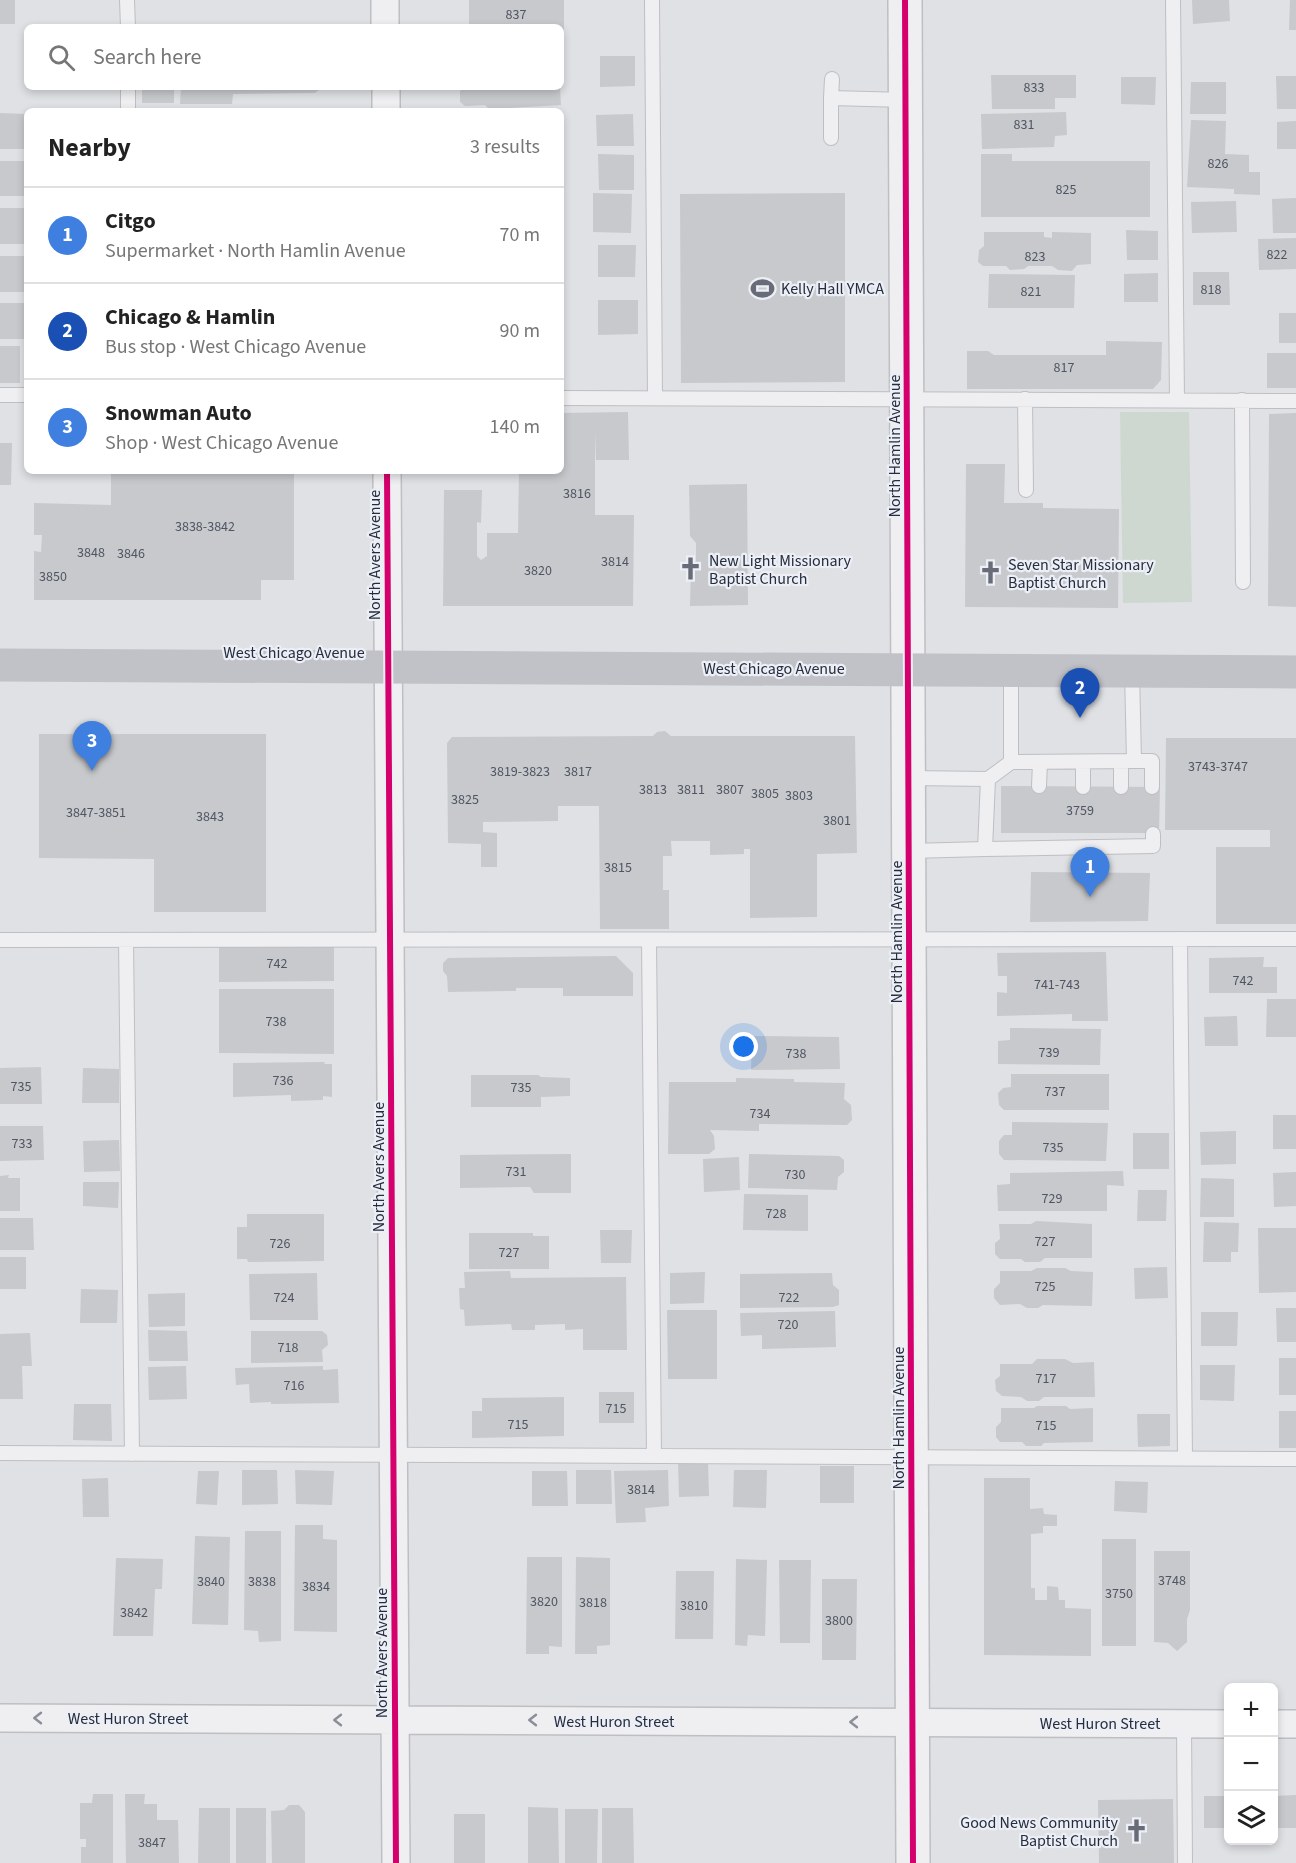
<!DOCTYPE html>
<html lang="en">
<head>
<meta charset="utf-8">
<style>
  body { margin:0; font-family:"Source Sans 3",sans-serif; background:#f6f6f6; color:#222 }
  .controls { position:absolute; right:18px; bottom:18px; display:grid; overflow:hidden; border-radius:9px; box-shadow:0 3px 9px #0003 }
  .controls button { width:54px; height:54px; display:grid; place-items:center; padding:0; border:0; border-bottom:2px solid #e0e0e0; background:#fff; color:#222; font:30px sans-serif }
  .you { position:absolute; left:744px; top:1047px; width:21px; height:21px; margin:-15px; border:4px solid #fff; border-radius:50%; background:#1a73e8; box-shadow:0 0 0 9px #1a73e833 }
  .badge { display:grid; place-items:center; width:39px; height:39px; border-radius:50%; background:#7c3aed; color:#fff; font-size:20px; font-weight:700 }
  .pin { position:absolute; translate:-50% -50px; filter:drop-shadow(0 2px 3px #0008) }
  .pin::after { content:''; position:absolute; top:32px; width:21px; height:18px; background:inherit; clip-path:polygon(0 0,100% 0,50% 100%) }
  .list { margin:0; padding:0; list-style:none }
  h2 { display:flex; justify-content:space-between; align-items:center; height:78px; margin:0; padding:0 24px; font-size:26px }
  h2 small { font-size:20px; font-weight:400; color:#767676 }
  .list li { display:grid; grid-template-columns:39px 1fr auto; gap:18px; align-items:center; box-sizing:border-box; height:96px; padding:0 24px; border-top:2px solid #e0e0e0 }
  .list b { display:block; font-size:22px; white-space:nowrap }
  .list p { margin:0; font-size:20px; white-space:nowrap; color:#767676 }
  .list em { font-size:20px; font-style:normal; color:#767676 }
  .icon { flex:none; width:33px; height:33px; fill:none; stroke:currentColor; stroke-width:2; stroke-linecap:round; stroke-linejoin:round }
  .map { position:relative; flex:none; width:1296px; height:1863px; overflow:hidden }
  .search { position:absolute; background:#fff; box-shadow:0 3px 9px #0003; left:24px; top:24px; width:540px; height:66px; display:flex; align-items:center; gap:15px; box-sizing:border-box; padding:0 21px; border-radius:9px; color:#767676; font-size:22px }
  .panel { position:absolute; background:#fff; box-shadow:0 3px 9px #0003; left:24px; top:108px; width:540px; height:366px; border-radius:9px }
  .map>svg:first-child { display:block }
</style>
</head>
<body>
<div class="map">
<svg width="1296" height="1863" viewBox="0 0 1296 1863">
  <rect width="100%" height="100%" fill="#dfe1e5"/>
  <path fill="#ced8d0" d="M1120 412H1189L1192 602 1123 603Z"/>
  <path fill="#c7c9cd" d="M0 0H15V24H0Z
    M469 0H564V32H561V27H469Z
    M1192 0H1229L1230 21 1193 24Z
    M1290 0H1296V30H1289Z
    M600 56H635V86L600 87Z
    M991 75H1076V98H1055V109H992Z
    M1276 76H1296V109H1277Z
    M1121 77H1156L1155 105 1121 104Z
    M1191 82H1226V114H1190Z
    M142 87H174V103H142Z
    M181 87H320V89L315 93 233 94 232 104H180Z
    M466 87H560L561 105 509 108 505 111H491L485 105 465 106 460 102V91Z
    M1066 112 1067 135 1055 136 1054 147 982 149 981 114Z
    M0 113 27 114V149H0Z
    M633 114 634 146H597L596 115Z
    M1191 120 1226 121 1225 154 1249 155V172H1260V195L1234 194V189L1187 187Z
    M1296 121V149H1277V122Z
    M598 154 634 155V190H599Z
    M981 154H1012V161H1150V217H981Z
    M0 161H27V196H0Z
    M593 193 632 194 631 233 593 232Z
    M845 193V382L681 383 680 194Z
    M1296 198V233H1273L1272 199Z
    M1236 201 1237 232 1192 233 1191 202Z
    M0 208H27V244H0Z
    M1126 230 1158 231V260H1127Z
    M984 232H1044V237L1052 238V232L1091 233V264L1077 265 1072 271 1058 270 1052 266H1028L1024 269 1010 270 1006 266H983L978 262 979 250 984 246Z
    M1296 238V269L1259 270 1258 239Z
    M598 245H636L635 277H598Z
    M0 256H27V292H0Z
    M1193 272H1229L1230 305H1193Z
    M1158 273V302H1124V274Z
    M989 274 1075 275 1074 308H988Z
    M598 300H638V334L598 335Z
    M0 303H27V339H0Z
    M1279 313H1296V343H1279Z
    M1106 341 1162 342 1161 380 1153 389H967V351H988L994 355H1106Z
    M0 346H20V383H0Z
    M1267 353H1296V388H1267Z
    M628 412 629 460H596L595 432V515H634L633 606H443L444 490H482L481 523 477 522V556L481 560 487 556V533H518L519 471H561V413Z
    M1296 413V607L1268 606 1269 414Z
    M0 443H12L11 485H0Z
    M966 464H1005L1004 503H1043V508L1119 509 1118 608 965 607Z
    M111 471H294V580H261V600H34V551L41 552 42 535H34V503L111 505Z
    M747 484 748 605 690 606 691 566 696 561V543L690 536 689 485Z
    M665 731 671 736H855L857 853 817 854V917L750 918V849H744V854L710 855V841H671L672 856H663V890H669V929H600L599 806H558V821L483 822V832L497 833V867H481V844L448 843 447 743 452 737 653 736 657 732Z
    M39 734H266V912H154V859L39 858Z
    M1166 738H1296V924H1216V847H1270V830H1165Z
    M1001 786 1160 787 1159 833H1001Z
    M1031 872 1150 873 1148 921 1030 922Z
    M219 944H334V981L219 982Z
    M1106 952 1108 1021H1072V1014L997 1016V992L1007 993V976H998L997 953Z
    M616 956 633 973V996H563V988H516V991L448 992 447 976 443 971V963L448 958Z
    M1264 957 1263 967H1277V993H1209V958Z
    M219 989H334V1054L219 1053Z
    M1267 999H1296V1037H1266Z
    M1237 1016 1238 1046H1205L1204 1017Z
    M1010 1028 1101 1029 1100 1065 998 1064V1041L1010 1040Z
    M752 1036 839 1037 840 1069 751 1070Z
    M325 1062 324 1064H332V1097L323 1096V1100L291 1101V1095L233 1097V1063Z
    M41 1067 42 1104H0V1068Z
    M83 1068 119 1069V1103H82Z
    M1011 1074H1109V1110H1004L999 1105 998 1093 1003 1088 1011 1087Z
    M471 1075H538L541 1077 570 1078V1096L541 1097V1107H471Z
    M736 1078 794 1079V1082L845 1083 844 1099 851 1105 852 1120 847 1125 759 1124V1131L710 1130 714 1136 715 1149 709 1154H668L669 1082H736Z
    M1273 1115H1296V1149H1273Z
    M1012 1122 1108 1123 1106 1161 1004 1160 999 1154V1141L1004 1135H1012Z
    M0 1126H43L44 1160 0 1161Z
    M1236 1131V1164L1201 1165 1200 1132Z
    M1133 1133H1169V1169H1133Z
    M119 1140 120 1171 84 1172 83 1141Z
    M571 1154V1193H534L530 1187 460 1188V1155Z
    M749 1154 839 1156 844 1160V1172L838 1177 837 1190 748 1188Z
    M739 1157 740 1190 704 1192 703 1159Z
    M1123 1171 1124 1186 1107 1185V1211H998L997 1185 1010 1184V1173Z
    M1296 1172V1206L1274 1207 1273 1173Z
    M9 1175 8 1178H20V1211H0V1176Z
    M1201 1178 1234 1179V1217H1200Z
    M83 1182H119L118 1208 83 1206Z
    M1138 1190H1167L1166 1221H1137Z
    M744 1194 808 1195V1231L743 1230Z
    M247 1214H324V1261L248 1262 247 1259H237V1227H247Z
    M0 1218H33L34 1250H0Z
    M1036 1221 1092 1224V1258H1045L1040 1262H1025L1021 1259H1000L995 1254V1243L1000 1239 999 1224H1031Z
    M1204 1222 1239 1223 1238 1252H1231V1262H1203Z
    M1258 1228H1296V1292L1259 1293Z
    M600 1230H632L631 1263H601Z
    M469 1233H533V1236H549V1269H469Z
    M0 1257H26V1289H0Z
    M1167 1267 1168 1298 1135 1299 1134 1268Z
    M1037 1268H1065L1071 1271 1093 1272 1092 1306 1043 1305 1038 1308H1027L1020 1304 1000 1305 994 1298V1289L1000 1283V1271H1031Z
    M510 1271 511 1278 626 1277 627 1350H583V1329L565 1330V1324L535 1325V1330H512L511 1324 465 1326 464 1310 460 1309 459 1288H465L464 1272Z
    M705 1272 704 1303 670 1304V1273Z
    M317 1273 318 1320H250L249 1274Z
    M832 1273 833 1285 839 1290V1305L833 1307 740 1308V1274Z
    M81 1289 118 1290 117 1323H80Z
    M185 1293V1326L149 1327 148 1294Z
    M1276 1308H1296V1342H1277Z
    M667 1310H717V1379H668Z
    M835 1311 836 1347 762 1349V1335L741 1336 740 1313Z
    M1201 1312H1238L1237 1346H1201Z
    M148 1330 187 1331 188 1361H149Z
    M251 1331H322L327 1335 328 1345 322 1350 323 1362 251 1363Z
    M30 1333 32 1366H22L23 1399H0V1334Z
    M1279 1358H1296V1395H1279Z
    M1037 1359H1065L1073 1363 1094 1362 1095 1397H1044L1039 1401H1027L1021 1397 1002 1396 996 1391 995 1380 1000 1376V1364H1032Z
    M1200 1365H1235L1234 1401 1200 1400Z
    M186 1366 187 1399 149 1400 148 1367Z
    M323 1366V1370L338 1369 339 1403 271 1404V1402L250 1403 249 1384 236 1385 235 1368Z
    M599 1392H634V1423H599Z
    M564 1397V1436L472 1438V1411H482V1398Z
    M74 1404H111L112 1441 73 1440Z
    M1037 1406H1066L1070 1409 1093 1408V1442L1044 1443 1041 1446H1026L1022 1442H1000L996 1437V1427L1001 1422V1408H1034Z
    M1279 1411H1296V1448H1279Z
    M1137 1414H1170V1446L1138 1447Z
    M678 1461H708L709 1496 679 1497Z
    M820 1466H854V1503H820Z
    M242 1470H277L278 1504 242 1505Z
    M295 1470 334 1471 332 1505 296 1504Z
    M576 1470H611L612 1504H576Z
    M668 1470 669 1506 645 1508 646 1522 616 1523 614 1471Z
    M734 1470H767L766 1508 733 1507Z
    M198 1471H219L217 1505 196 1504Z
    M532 1471H567L568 1506H532Z
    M108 1478 109 1517H83L82 1479Z
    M984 1478H1030V1509L1043 1508 1044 1514 1057 1515V1526H1043V1533L1031 1534V1588H1035V1600H1047V1586L1058 1587 1059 1600H1065V1608L1091 1609V1656L984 1655Z
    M1115 1481 1148 1482 1147 1513 1114 1511Z
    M295 1525H323V1539L337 1540V1632L294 1631Z
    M245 1531H281V1641L259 1642 258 1631 244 1630Z
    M195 1536 230 1537 228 1625 192 1624Z
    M1102 1539H1136V1646H1102Z
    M1154 1551H1190V1610L1187 1619V1642L1177 1651 1168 1643 1154 1642Z
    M527 1557H562V1647L549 1646V1654H526Z
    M576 1557 610 1558V1645L597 1646V1654H575Z
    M116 1558 163 1559 162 1589H155L153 1636H113Z
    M736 1559 767 1560 765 1636 748 1635 747 1646 735 1645Z
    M779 1560H811L810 1643H780Z
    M676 1571H714L713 1639H675Z
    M822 1579H857L856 1660H822Z
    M93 1794H113V1863H81V1847H86V1839H80V1803H92Z
    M125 1794H145L144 1804H157V1820H178L179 1863H126Z
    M1296 1795V1828H1274V1796Z
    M1204 1796H1228V1828H1204Z
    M1173 1799 1174 1863H1099L1098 1800Z
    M289 1805H299L305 1812V1863H272L271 1811 284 1810Z
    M528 1807 558 1808 559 1863H528Z
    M199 1808H230V1863H198Z
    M236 1808H266V1863H236Z
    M602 1808H633L634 1863H602Z
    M565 1809H598L597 1863H565Z
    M454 1814H485V1863H454Z"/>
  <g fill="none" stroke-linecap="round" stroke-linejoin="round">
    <defs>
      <path id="service" d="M127 0 128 27
        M652 0 655 398
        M1173 0 1177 400
        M832 79 831 98 906 100
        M128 87V111
        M831 138V98
        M0 395H27
        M561 398 1296 401
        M1025 399 1026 490
        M1242 400 1243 582
        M1011 670V762L988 779 985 849 1153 846V834
        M1134 761H1152V787
        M1011 762 1134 761 1132 671
        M910 778 988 779
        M1039 786 1040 763
        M1083 787V762
        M1121 787V762
        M910 851 985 849
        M1180 939 1185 1458
        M0 940 1296 939
        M126 940 132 1454
        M649 940 654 1456
        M0 1453 1296 1459
        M1184 1724 1185 1863"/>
      <path id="minor" d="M385 0V27
        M386 87V111
        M387 471 396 1863
        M0 1718 1228 1724
        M1274 1724H1296"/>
      <path id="tertiary" d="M905 0 913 1863"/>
    </defs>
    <use href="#service" stroke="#bdbfc3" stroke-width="16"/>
    <use href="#minor" stroke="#bdbfc3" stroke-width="30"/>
    <use href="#tertiary" stroke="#bdbfc3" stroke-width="36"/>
    <use href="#service" stroke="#efeff1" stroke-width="14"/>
    <use href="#minor" stroke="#efeff1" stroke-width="27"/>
    <use href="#tertiary" stroke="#efeff1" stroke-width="33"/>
    <path stroke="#c0c2c7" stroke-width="33" d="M0 665 1296 672"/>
    <defs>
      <path id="cycleway" d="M905 0 913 1863
        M387 471 396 1863"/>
    </defs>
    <use href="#cycleway" stroke="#eceff5" stroke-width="10"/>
    <use href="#cycleway" stroke="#d6006c" stroke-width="6"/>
  </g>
  <defs><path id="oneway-chevron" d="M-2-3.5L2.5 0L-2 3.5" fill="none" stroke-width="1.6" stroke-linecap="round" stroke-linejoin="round" transform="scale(1.5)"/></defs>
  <g stroke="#8a8e98">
    <use href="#oneway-chevron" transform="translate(38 1718) rotate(-180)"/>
    <use href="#oneway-chevron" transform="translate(338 1720) rotate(-180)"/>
    <use href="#oneway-chevron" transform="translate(533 1720) rotate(-180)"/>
    <use href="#oneway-chevron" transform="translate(854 1722) rotate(-180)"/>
  </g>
  <defs>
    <symbol id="stadium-bare" viewBox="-9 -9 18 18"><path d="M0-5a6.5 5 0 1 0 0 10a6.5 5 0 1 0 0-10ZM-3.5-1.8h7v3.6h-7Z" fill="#676c78" stroke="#eceff5" stroke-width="2.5" paint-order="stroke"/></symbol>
    <symbol id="church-bare" viewBox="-9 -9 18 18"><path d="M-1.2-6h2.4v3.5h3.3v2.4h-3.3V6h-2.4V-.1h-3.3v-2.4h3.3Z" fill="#676c78" stroke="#eceff5" stroke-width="2.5" paint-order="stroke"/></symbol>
  </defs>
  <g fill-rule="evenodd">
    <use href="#stadium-bare" x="746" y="272" width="33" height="33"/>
    <use href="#church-bare" x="674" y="552" width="33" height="33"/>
    <use href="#church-bare" x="974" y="556" width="33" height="33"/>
    <use href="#church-bare" x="1120" y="1814" width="33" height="33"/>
  </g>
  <g text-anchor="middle" stroke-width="4.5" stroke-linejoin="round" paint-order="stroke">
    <g font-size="14" fill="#4f5562">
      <text x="516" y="19">837</text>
      <text x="1034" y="92">833</text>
      <text x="1024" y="129">831</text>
      <text x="1218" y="168">826</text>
      <text x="1066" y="194">825</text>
      <text x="1277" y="259">822</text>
      <text x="1035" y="261">823</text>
      <text x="1211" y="294">818</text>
      <text x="1031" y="296">821</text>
      <text x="1064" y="372">817</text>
      <text x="577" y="498">3816</text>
      <text x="205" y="531">3838-3842</text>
      <text x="91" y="557">3848</text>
      <text x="131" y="558">3846</text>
      <text x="615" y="566">3814</text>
      <text x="538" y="575">3820</text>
      <text x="53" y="581">3850</text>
      <text x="1218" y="771">3743-3747</text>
      <text x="520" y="776">3819-3823</text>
      <text x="578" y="776">3817</text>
      <text x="653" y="794">3813</text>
      <text x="691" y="794">3811</text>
      <text x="730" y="794">3807</text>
      <text x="765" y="798">3805</text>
      <text x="799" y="800">3803</text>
      <text x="465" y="804">3825</text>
      <text x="1080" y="815">3759</text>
      <text x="96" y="817">3847-3851</text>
      <text x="210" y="821">3843</text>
      <text x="837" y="825">3801</text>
      <text x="618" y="872">3815</text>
      <text x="277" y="968">742</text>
      <text x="1243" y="985">742</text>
      <text x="1057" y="989">741-743</text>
      <text x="276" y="1026">738</text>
      <text x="1049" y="1057">739</text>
      <text x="796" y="1058">738</text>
      <text x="283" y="1085">736</text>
      <text x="21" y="1091">735</text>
      <text x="521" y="1092">735</text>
      <text x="1055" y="1096">737</text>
      <text x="760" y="1118">734</text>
      <text x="22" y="1148">733</text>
      <text x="1053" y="1152">735</text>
      <text x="516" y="1176">731</text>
      <text x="795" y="1179">730</text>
      <text x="1052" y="1203">729</text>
      <text x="776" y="1218">728</text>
      <text x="1045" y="1246">727</text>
      <text x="280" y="1248">726</text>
      <text x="509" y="1257">727</text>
      <text x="1045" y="1291">725</text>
      <text x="284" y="1302">724</text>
      <text x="789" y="1302">722</text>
      <text x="788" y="1329">720</text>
      <text x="288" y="1352">718</text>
      <text x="1046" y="1383">717</text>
      <text x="294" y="1390">716</text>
      <text x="616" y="1413">715</text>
      <text x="518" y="1429">715</text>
      <text x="1046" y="1430">715</text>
      <text x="641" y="1494">3814</text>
      <text x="1172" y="1585">3748</text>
      <text x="211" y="1586">3840</text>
      <text x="262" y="1586">3838</text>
      <text x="316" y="1591">3834</text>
      <text x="1119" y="1598">3750</text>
      <text x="544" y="1606">3820</text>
      <text x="593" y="1607">3818</text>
      <text x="694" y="1610">3810</text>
      <text x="134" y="1617">3842</text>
      <text x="839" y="1625">3800</text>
      <text x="152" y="1847">3847</text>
    </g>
    <g font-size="16" fill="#262d3e" stroke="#eceff5" text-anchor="start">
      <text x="781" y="294">Kelly Hall YMCA</text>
      <text x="709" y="566">New Light Missionary<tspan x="709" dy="18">Baptist Church</tspan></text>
      <text x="1008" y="570">Seven Star Missionary<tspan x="1008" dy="18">Baptist Church</tspan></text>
      <text x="1118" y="1828" text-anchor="end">Good News Community<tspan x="1118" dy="18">Baptist Church</tspan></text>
    </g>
    <g font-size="16" fill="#262d3e" stroke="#eceff5">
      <text transform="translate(894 446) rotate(-90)" y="6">North Hamlin Avenue</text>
      <text transform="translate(374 555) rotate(-90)" y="6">North Avers Avenue</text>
      <text x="294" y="658">West Chicago Avenue</text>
      <text x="774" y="674">West Chicago Avenue</text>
      <text transform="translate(896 932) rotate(-90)" y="6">North Hamlin Avenue</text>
      <text transform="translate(378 1167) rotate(-90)" y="6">North Avers Avenue</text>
      <text transform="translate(898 1418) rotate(-90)" y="6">North Hamlin Avenue</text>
      <text transform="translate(381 1653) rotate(-90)" y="6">North Avers Avenue</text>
      <text x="128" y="1724">West Huron Street</text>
      <text x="614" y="1727">West Huron Street</text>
      <text x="1100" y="1729">West Huron Street</text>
    </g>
  </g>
</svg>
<div class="controls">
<button>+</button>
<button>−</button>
<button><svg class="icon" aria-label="layers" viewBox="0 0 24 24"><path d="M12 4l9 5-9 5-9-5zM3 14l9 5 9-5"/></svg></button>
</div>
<div class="you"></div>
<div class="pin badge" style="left:1090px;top:897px;background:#3f7fe0">1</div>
<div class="pin badge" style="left:1080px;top:718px;background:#1a4fb4">2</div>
<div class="pin badge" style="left:92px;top:771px;background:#3f7fe0">3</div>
<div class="search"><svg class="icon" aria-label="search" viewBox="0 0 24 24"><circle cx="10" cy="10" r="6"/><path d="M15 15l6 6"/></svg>Search here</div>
<section class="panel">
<h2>Nearby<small>3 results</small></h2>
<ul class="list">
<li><span class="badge" style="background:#3f7fe0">1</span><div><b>Citgo</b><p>Supermarket · North Hamlin Avenue</p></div><em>70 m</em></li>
<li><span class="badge" style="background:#1a4fb4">2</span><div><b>Chicago &amp; Hamlin</b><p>Bus stop · West Chicago Avenue</p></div><em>90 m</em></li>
<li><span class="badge" style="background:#3f7fe0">3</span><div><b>Snowman Auto</b><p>Shop · West Chicago Avenue</p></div><em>140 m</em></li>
</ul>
</section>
</div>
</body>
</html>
